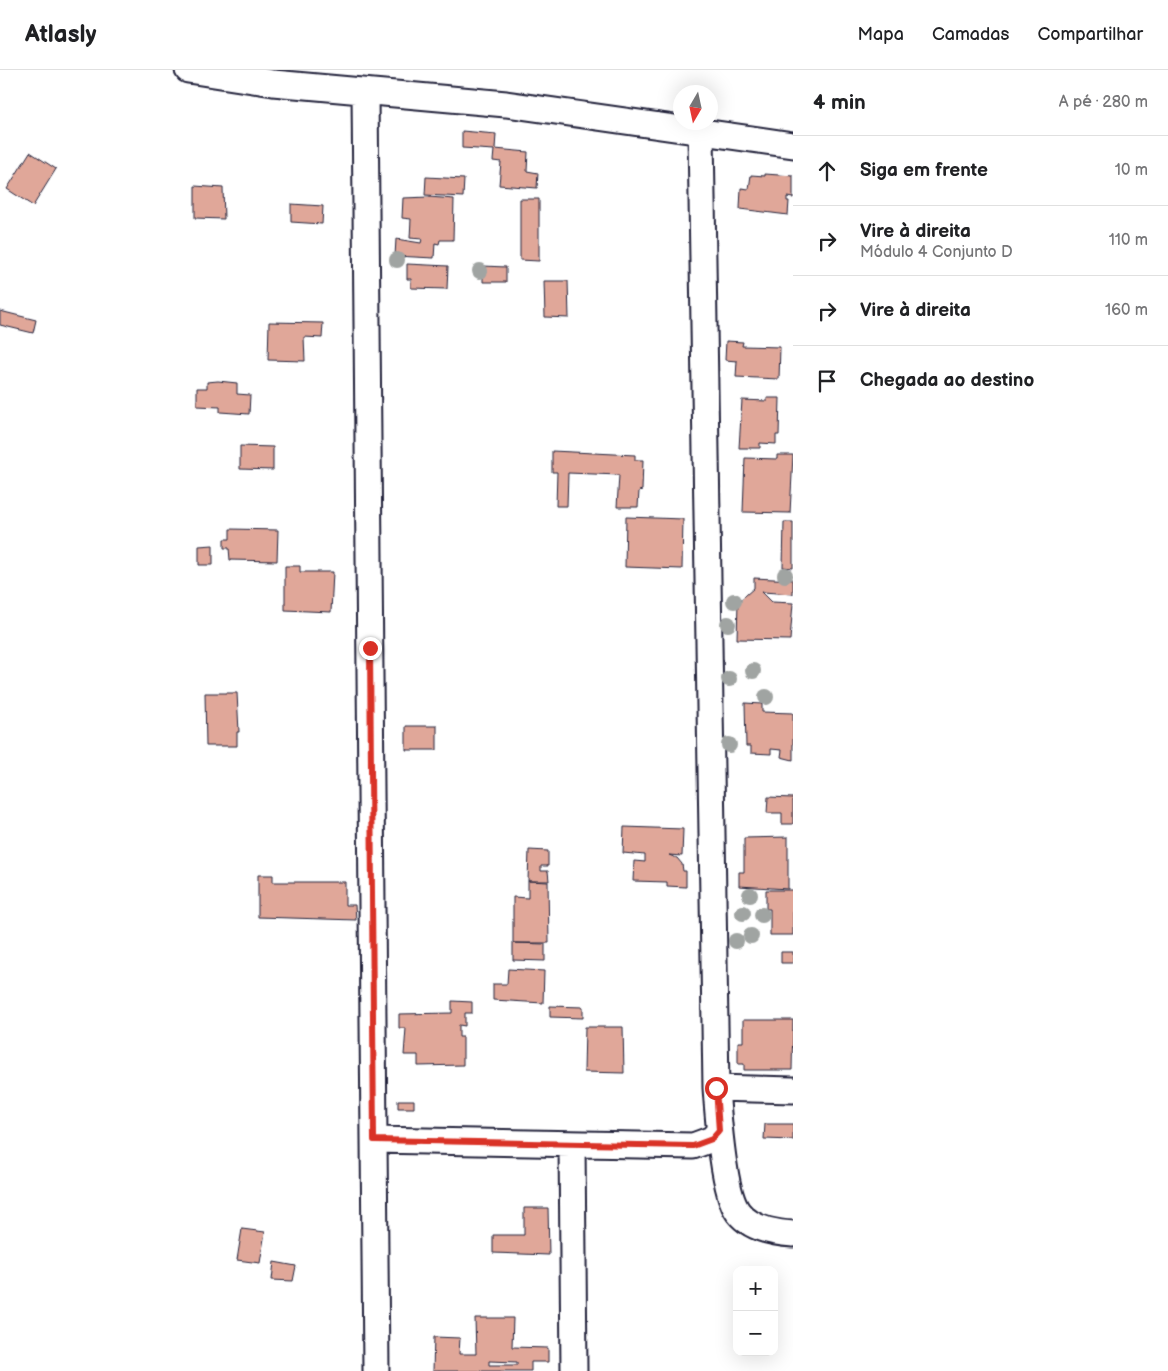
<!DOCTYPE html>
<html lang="pt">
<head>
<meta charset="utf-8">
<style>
  body { margin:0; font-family:"Balsamiq Sans",sans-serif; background:#f6f6f6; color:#202124 }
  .controls { position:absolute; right:15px; bottom:15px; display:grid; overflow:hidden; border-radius:10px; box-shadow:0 5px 20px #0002 }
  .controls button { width:45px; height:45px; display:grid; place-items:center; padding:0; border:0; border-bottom:1px solid #e0e0e0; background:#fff; color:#202124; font:25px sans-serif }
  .compass { position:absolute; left:673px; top:15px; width:45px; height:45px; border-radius:50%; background:#fff; box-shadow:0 5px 20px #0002; rotate:189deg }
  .stop { position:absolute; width:15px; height:15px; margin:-11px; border:4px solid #d93025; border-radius:50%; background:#fff }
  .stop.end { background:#d93025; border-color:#fff; box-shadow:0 1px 5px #0008 }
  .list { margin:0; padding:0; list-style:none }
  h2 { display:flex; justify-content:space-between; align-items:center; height:65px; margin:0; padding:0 20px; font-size:21px }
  h2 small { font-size:16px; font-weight:400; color:#757577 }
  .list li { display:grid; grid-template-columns:32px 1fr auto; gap:15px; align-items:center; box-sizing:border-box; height:70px; padding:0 20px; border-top:1px solid #e0e0e0 }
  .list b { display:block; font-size:19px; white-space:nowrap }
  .list p { margin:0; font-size:16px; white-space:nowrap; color:#757577 }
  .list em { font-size:16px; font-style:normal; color:#757577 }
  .icon { flex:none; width:28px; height:28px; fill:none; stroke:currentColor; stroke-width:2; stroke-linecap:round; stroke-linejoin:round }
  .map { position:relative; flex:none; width:793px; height:1301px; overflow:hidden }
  header { display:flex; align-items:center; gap:30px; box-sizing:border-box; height:70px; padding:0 25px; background:#fff; border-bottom:1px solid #e0e0e0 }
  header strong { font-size:24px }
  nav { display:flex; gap:28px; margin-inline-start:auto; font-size:18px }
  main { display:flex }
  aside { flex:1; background:#fff }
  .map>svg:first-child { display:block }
</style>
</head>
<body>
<header>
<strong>Atlasly</strong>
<nav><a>Mapa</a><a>Camadas</a><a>Compartilhar</a></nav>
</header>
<main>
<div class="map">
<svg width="793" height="1301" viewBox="0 0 793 1301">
  <rect width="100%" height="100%" fill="#fff"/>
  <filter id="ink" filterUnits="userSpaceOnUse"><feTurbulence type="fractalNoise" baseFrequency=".02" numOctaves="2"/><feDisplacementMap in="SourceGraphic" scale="10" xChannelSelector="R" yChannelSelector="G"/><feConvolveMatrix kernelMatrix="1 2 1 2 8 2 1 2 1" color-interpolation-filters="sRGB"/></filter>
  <g filter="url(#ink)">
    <path fill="#e0a799" stroke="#22223b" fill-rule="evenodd" d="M462 61 496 64 495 79 528 82 527 101 538 103 537 118 499 115 501 92 493 91 494 80 462 78Z
      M30 82 56 99 33 136 7 119Z
      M765 104 793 106V128L787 127V131H789L788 145 740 139 741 118 749 119 751 105 765 106Z
      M426 107 464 109 463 127 425 125Z
      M195 116 223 118 224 149 195 148Z
      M429 127 454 129 453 170H440L439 174 435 173 434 188 395 186 396 169 421 173 422 169 410 168 411 149 402 148 403 128Z
      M520 129H539V191L520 190Z
      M291 134 323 136 322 154 291 152Z
      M407 194 448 196 447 219 411 218V209H407Z
      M483 196 506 197V212H483Z
      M544 211H568L569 248 545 247Z
      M0 241 36 250 33 263 0 255Z
      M269 252 323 253 322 268 304 267 305 291 268 290Z
      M726 271 743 272 742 276 780 277 779 309 736 307 737 291 725 290Z
      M218 311 237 313V324L250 325 249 344 220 342V337L197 336V318H207V312Z
      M767 328H780L779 365H776V374L760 373V378H739L742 330 767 331Z
      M240 376 273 377V400L240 399Z
      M552 381 635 385V390H643L642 420 639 421 638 437H617L619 405 568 403 567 436H556L557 402H552Z
      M777 385H793L790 443 743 442 745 388 777 389Z
      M626 447 683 449 682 499 625 497Z
      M784 452H793V498L783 497Z
      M230 459 278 460 277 491 230 490 229 478H224V469H230Z
      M213 475V495H199V476Z
      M285 496H300V502H333L331 542 285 540Z
      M754 508 793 510V524L762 522 772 532 793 533 790 570 737 569 738 532 754 518Z
      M205 623H237L239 662H237V676H206Z
      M745 633 762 634V642L793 643V690L781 687 782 680 771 679V684L751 683V676H746Z
      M406 656H437V680H406Z
      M768 727 793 728V754H782V743H767Z
      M624 757 683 759 682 786 669 785 677 788 682 794 683 801H686V817L667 816V812L633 811 634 791 645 792V785L623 783Z
      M788 767V819L739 816V802H744V768Z
      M529 780 548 781V796H541V801H548L549 811H528Z
      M258 805H273V812H345V835H355L356 850 258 847Z
      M528 811 548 812 549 873H513V827L528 828Z
      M766 820H793V865H770V839H766Z
      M513 873 545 874V891L513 890Z
      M781 882H793V893H781Z
      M508 899 544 901 543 933 493 930V914H507Z
      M452 931 472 932V943H465V956L459 955V967H463V995L418 996V985H404L406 958H399V944L452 943Z
      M550 936 583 937V948L550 947Z
      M743 950H793L792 1000H744V994H738V972H743Z
      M585 957H623L624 1003 584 1002Z
      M398 1030H414V1038H398Z
      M765 1054H793V1070L764 1069Z
      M524 1138H548L549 1185 493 1183V1165H524Z
      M242 1159 265 1162 260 1193 237 1190Z
      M274 1192 296 1196 293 1211 272 1210Z
      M475 1248H513L512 1277 548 1278V1292H531V1301H433L434 1267 460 1268 459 1284H476ZM489 1291 517 1292V1295H489Z"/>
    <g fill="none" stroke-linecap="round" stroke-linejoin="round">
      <defs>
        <path id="street" d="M188 0 273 13 506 34 793 75
          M365 22 376 1301
          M701 64 716 1018C718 1044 723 1122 738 1142 750 1158 774 1163 793 1164
          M716 1018 793 1020
          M374 1070 693 1076 712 1069 719 1061
          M572 1074 574 1301"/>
      </defs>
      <use href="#street" stroke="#22223b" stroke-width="29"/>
      <use href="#street" stroke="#fff" stroke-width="25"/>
    </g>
    <g fill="#a0a4a2">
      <circle cx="397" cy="190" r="8"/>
      <circle cx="480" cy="201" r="8"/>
      <circle cx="785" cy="505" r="8"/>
      <circle cx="734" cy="531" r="8"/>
      <circle cx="728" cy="554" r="8"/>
      <circle cx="753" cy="601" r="8"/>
      <circle cx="729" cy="609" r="8"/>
      <circle cx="766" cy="627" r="8"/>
      <circle cx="729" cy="675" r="8"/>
      <circle cx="750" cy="825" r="8"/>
      <circle cx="743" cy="843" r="8"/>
      <circle cx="762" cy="845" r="8"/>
      <circle cx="751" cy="866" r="8"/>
      <circle cx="736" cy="871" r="8"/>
    </g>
  </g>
  <g fill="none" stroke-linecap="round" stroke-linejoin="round" filter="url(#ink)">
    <path stroke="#d93025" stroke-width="6" d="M370 578 374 1070 693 1076 712 1069 719 1061 716 1018"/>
  </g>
</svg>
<div class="controls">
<button>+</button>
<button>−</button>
</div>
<svg class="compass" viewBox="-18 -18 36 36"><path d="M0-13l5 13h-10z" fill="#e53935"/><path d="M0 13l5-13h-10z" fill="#757577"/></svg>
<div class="stop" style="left:716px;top:1018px"></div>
<div class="stop end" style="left:370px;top:578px"></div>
</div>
<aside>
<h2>4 min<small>A pé · 280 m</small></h2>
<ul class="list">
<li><svg class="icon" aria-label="ahead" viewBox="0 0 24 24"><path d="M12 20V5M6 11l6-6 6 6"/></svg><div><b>Siga em frente</b></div><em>10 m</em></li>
<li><svg class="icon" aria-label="right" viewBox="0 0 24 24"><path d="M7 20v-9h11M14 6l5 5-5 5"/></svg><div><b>Vire à direita</b><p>Módulo 4 Conjunto D</p></div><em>110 m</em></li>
<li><svg class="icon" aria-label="right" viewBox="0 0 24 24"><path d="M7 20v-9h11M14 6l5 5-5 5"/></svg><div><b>Vire à direita</b></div><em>160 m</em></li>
<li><svg class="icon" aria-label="arrive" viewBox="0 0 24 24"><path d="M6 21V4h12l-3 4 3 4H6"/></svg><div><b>Chegada ao destino</b></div></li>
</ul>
</aside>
</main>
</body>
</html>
